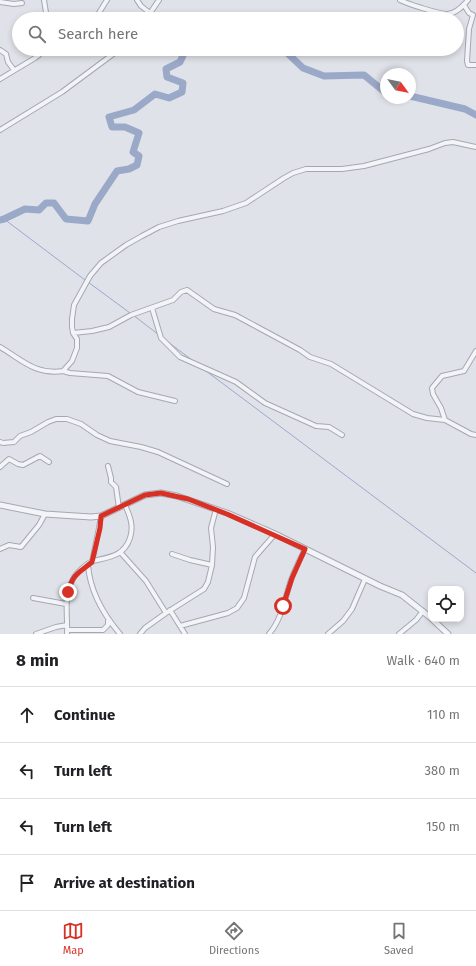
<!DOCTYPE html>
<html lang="en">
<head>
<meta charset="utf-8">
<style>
  body { margin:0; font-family:"Fira Sans",sans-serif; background:#f6f6f6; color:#202124 }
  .controls { position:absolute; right:12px; bottom:12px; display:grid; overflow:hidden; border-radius:8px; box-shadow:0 2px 6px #0003 }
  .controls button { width:36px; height:36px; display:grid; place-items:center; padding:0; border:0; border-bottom:1px solid #e0e0e0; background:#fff; color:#202124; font:20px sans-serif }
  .compass { position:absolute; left:380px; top:68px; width:36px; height:36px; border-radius:50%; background:#fff; box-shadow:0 2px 6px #0003; rotate:123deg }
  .stop { position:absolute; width:12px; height:12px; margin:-9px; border:3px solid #d93025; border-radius:50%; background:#fff }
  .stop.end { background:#d93025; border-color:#fff; box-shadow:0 1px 4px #0008 }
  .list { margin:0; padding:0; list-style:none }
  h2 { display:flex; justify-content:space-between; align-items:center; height:52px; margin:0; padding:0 16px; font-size:17px }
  h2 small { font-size:13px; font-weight:400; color:#757577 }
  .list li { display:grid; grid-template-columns:26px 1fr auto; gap:12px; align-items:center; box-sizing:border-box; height:56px; padding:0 16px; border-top:1px solid #e0e0e0 }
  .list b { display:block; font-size:15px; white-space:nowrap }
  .list em { font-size:13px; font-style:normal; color:#757577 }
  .icon { flex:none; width:22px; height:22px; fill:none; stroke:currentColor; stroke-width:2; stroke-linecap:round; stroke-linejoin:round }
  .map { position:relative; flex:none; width:476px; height:634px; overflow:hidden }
  .search { position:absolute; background:#fff; box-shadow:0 2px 6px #0003; left:12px; right:12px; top:12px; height:44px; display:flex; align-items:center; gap:10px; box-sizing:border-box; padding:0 14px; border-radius:22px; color:#757577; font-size:15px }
  .sheet { height:276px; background:#fff }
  nav { display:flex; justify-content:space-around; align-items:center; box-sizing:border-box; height:56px; border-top:1px solid #e0e0e0; background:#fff; font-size:11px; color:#757577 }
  nav a { display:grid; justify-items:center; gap:2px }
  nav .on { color:#d93025 }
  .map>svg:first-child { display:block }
</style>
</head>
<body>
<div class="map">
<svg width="476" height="634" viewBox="0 0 476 634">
  <rect width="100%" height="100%" fill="#e0e2e9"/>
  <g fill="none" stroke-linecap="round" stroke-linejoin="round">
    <path stroke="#9ba9c9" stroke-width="1" d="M4 219 85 280
      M88 282 130 313
      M133 315 159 335
      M168 342 192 360
      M206 371 476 573"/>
    <path stroke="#9ba9c9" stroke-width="7" d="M187 49 221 52 223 49
      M283 49 303 68 324 76 364 75 386 93
      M410 96 465 109 476 115
      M0 220 4 219 25 209 39 210 46 203H54L66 219 88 221 95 204 117 171 129 169 137 165 139 156 133 152 139 133 125 127H112L109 117 134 110 155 94 169 98 182 92 183 83 167 77 166 69 180 62 186 49"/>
    <defs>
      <path id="minor" d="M44 0 47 19
        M137 0 141 6 150 13
        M400 0C408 4 439 14 447 14 456 14 463 6 468 0
        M0 2 14 4 22 3
        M464 5 469 13 473 15 469 29 467 61 468 65H476
        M95 19 107 0
        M146 19 159 0
        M0 50 6 54 8 62 14 70
        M0 79 35 58 39 55 43 49
        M0 130 62 92 120 49
        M152 308 161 338 180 357 236 382 265 403 316 426 329 427 342 435
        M73 333 92 331 109 327 131 315 173 300 181 292 187 290 214 309 235 315 300 350 310 357 331 364 413 414 427 418 445 420 471 434 476 435
        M0 347C22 360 35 375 63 371L72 361 77 348V339L73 333 72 327V319L74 305 90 276 101 263 126 245 142 236 159 227 178 221 223 211 246 203 284 178 293 173 306 169H342L364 166 429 149 445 143 453 142 476 147
        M63 371 70 373 108 376 138 392 175 401
        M445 420 441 408 433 394 432 388 442 376 464 371 476 351
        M0 442 3 443 14 442 20 436 31 432 48 422 56 419H67L81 424 97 435 110 441 141 447 158 452 227 484
        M108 466 111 478V482L116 487 119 508
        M0 467 9 459 18 464 23 465 40 456 49 462
        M0 549 9 545 21 547 39 525 45 514
        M121 553 146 581 166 613
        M172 554 190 560 212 565
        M92 562 99 528 101 516
        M88 565C90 592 103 614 120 634
        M33 598 66 604
        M170 610 185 634
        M180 626 228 613 237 608 244 598 255 557 275 534
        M67 630H103L108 625V620
        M36 634 56 627 67 625
        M67 634C68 615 63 597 73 579 76 573 87 563 93 561 110 557 124 556 130 538 134 526 130 516 125 505
        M140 634 145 628 166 613 204 589 208 582 212 565 213 547 211 528 216 509
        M269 634C282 619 285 598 291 580 295 569 300 559 305 549
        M328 634 343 621 352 609 365 579
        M399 634 416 620 423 611"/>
      <path id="tertiary" d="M0 505 45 514 91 517 101 516 145 495 161 493 177 496 227 513 275 534 380 586 402 595 431 618
        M432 619 448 634"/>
    </defs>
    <use href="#minor" stroke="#a5a8b3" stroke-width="6"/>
    <use href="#tertiary" stroke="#a5a8b3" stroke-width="7"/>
    <use href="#minor" stroke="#f3f4f7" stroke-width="4"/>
    <use href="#tertiary" stroke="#f3f4f7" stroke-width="5"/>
  </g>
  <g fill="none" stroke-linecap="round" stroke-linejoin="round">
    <path stroke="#d93025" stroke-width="5" d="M68 592C73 573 79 573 92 562L100 528 101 516 145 495 161 493 188 499 227 514 305 549 292 578 283 606"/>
  </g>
</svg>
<div class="controls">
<button><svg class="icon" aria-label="locate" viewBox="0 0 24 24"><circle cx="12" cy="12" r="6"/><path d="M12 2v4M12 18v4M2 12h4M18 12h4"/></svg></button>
</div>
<svg class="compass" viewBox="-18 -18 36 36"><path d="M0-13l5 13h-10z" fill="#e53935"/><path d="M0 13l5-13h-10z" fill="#757577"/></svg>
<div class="stop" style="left:283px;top:606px"></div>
<div class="stop end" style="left:68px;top:592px"></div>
<div class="search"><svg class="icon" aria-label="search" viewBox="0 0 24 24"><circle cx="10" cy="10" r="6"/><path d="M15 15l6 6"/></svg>Search here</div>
</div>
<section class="sheet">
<h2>8 min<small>Walk · 640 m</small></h2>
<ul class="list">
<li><svg class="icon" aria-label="ahead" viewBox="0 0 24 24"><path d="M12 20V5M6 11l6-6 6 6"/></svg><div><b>Continue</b></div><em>110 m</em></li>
<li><svg class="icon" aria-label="left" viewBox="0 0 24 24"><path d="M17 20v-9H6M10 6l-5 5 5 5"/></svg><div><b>Turn left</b></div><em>380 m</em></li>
<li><svg class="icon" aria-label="left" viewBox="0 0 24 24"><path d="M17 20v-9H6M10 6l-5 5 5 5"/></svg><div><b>Turn left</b></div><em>150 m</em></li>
<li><svg class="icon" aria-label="arrive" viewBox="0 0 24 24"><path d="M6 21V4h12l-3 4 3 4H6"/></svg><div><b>Arrive at destination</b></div></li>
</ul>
</section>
<nav>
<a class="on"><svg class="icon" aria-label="map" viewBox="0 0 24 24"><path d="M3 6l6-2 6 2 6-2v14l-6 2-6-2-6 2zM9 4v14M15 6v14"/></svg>Map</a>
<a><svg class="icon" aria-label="directions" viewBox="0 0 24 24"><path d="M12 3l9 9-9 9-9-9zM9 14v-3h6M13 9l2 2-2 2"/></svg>Directions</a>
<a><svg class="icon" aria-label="saved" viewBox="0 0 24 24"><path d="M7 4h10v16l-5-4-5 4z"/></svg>Saved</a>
</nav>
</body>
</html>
